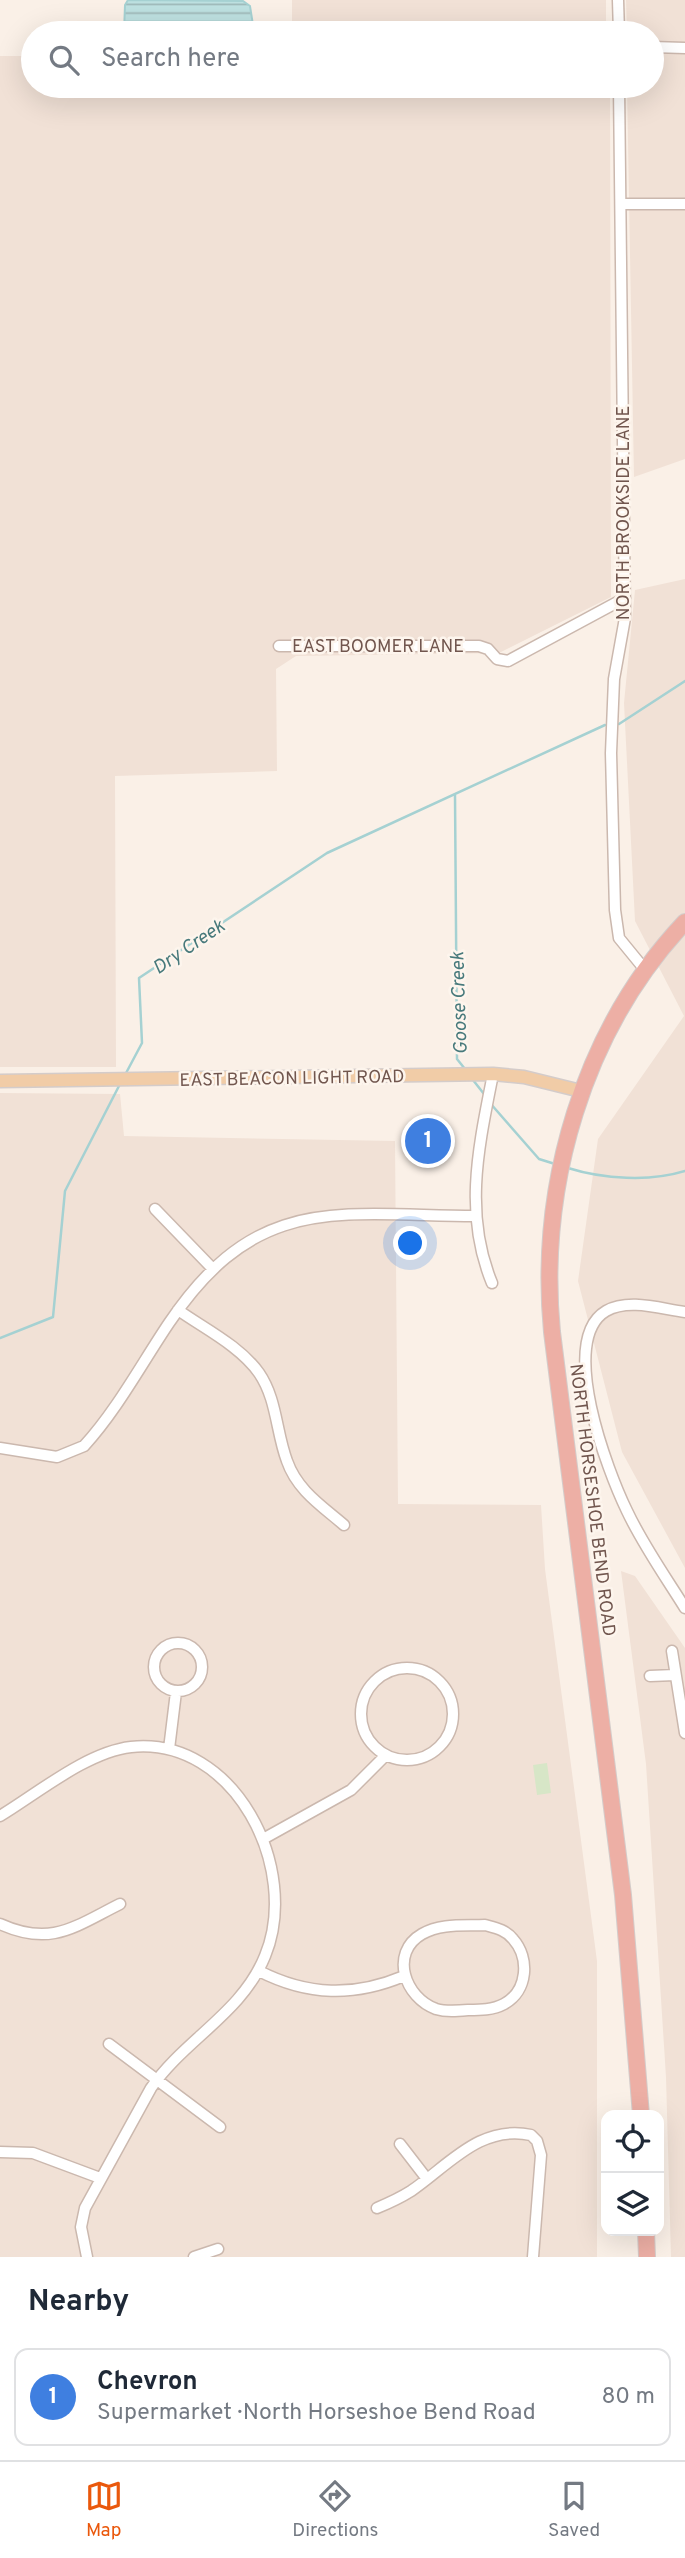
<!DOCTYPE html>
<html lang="en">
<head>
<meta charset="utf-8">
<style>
  body { margin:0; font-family:Overpass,sans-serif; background:#f6f6f7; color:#1f2937 }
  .controls { position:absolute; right:21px; bottom:21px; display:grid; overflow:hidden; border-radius:14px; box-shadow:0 7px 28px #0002 }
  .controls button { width:63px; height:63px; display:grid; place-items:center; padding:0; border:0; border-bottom:2px solid #e0e1e3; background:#fff; color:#1f2937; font:35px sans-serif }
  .you { position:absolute; left:411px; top:1244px; width:24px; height:24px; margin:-18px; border:5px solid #fff; border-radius:50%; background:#1a73e8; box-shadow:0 0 0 10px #1a73e833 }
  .badge { display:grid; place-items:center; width:46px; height:46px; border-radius:50%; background:#ea580c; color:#fff; font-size:23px; font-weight:700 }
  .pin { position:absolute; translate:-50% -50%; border:4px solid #fff; box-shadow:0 2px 7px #0006 }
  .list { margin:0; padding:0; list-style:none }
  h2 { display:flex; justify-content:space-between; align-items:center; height:91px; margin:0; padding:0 28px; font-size:30px }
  h2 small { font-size:23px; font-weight:400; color:#747a83 }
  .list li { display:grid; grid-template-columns:46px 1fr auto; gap:21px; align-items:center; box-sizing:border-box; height:98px; margin:0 14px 14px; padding:0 14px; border:2px solid #e0e1e3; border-radius:14px }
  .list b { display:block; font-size:26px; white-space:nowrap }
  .list p { margin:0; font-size:23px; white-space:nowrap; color:#747a83 }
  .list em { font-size:23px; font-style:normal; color:#747a83 }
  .icon { flex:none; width:38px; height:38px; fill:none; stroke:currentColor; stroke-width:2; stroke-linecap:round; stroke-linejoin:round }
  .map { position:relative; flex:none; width:685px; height:2257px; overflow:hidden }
  .search { position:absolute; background:#fff; box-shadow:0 7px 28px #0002; left:21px; right:21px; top:21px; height:77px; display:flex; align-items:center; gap:18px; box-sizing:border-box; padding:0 24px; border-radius:38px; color:#747a83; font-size:26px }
  .sheet { height:203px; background:#fff }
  nav { display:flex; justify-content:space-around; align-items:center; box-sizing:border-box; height:98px; border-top:2px solid #e0e1e3; background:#fff; font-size:19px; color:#747a83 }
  nav a { display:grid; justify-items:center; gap:4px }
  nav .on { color:#ea580c }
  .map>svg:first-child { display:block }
</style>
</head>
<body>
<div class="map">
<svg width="685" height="2257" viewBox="0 0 685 2257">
  <defs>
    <pattern id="water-rules" width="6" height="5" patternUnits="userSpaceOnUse" patternTransform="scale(1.75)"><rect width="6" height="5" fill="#bee1e1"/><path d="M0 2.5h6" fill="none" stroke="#9fb9b9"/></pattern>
  </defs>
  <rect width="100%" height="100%" fill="#faf0e7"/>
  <path fill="#f1e1d6" d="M292 0H606V33H292Z
    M626 0H685V459L634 477 627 86H652V33H627Z
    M0 56H33V86H610L611 597 499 653 296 656 276 669 277 771 115 776 116 1067H0Z
    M685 579V1568L622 1452 578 1281 598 1139 684 1016 635 921 624 703 635 590Z
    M0 1093 120 1094 124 1136 395 1141 398 1504 541 1505 545 1569 597 1961V2257H0Z
    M621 1571 635 1576 685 1648V2257H671L666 2077 646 1764Z"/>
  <path fill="#d7e6c7" d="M547 1763 551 1793 537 1795 533 1765Z"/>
  <path fill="url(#water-rules)" stroke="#a5d1d2" stroke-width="2" d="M128 0 243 1 250 6 253 25 249 33H124L125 5Z"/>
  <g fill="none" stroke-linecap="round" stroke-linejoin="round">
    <path stroke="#a5d1d2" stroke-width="2.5" d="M619 724 685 681
      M455 795 457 1059 465 1069
      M125 1075 142 1043 139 978 327 853 605 725
      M473 1080 484 1094
      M490 1103 539 1159 555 1164
      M568 1168C603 1179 650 1182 685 1171
      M0 1338 53 1317 65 1191 120 1084"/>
    <defs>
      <path id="minor" d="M618 0 619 33
        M652 47 685 48
        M619 86 625 618 614 679 611 753 615 910 619 938 646 971
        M621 204H685
        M279 646H479L488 649 497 659 508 661 625 598
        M155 1209 212 1268
        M492 1283C463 1213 479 1145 493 1074
        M178 1310C205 1329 240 1346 259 1373 277 1399 276 1432 287 1461 297 1490 322 1506 344 1525
        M685 1312C661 1309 629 1298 606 1311 557 1340 608 1472 627 1511 643 1545 665 1576 685 1608
        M0 1448 57 1457 84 1446C117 1410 142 1363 169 1323 257 1193 335 1215 475 1216
        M154 1667a24 24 0 1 1 48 0a24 24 0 1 1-48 0Z
        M672 1651 685 1733
        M361 1714a46 46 0 1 1 92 0a46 46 0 1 1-92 0Z
        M650 1676 675 1675
        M169 1749 176 1692
        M0 1816C38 1793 87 1752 131 1747 235 1736 301 1869 265 1956 242 2013 185 2039 151 2088L85 2208 81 2227 87 2257
        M263 1839 351 1790 386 1755
        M0 1924C51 1947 74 1927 120 1904
        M485 1925C496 1928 506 1930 513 1939 530 1958 528 1991 504 2004 493 2010 480 2010 468 2010 457 2011 446 2012 436 2009 405 1998 389 1953 422 1934 441 1923 464 1926 485 1925Z
        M259 1971C308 1996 354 1997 404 1976
        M109 2044 220 2127
        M400 2144 427 2179
        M0 2152 33 2153 100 2178
        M377 2208C389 2203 400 2198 411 2191 448 2166 480 2124 531 2135L537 2141 541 2155 533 2257
        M194 2257 218 2249"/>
      <path id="major" d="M0 1081 493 1074 524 1077 581 1091"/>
      <path id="highway" d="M641 2115 623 1895 552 1332C538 1186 583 1030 685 922
        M646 2231 647 2257"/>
    </defs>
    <use href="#minor" stroke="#cbb8ae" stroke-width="13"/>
    <use href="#major" stroke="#d4ccca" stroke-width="15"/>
    <use href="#highway" stroke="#d4ccca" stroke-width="18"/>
    <use href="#minor" stroke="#fff" stroke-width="10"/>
    <use href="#major" stroke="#f1cca7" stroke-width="12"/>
    <use href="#highway" stroke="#edafa5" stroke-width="16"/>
  </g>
  <g text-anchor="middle" stroke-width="5" stroke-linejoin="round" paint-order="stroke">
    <g font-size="18" fill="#71564e" stroke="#fdf5ed">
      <text transform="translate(623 513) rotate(-90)" y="6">NORTH BROOKSIDE LANE</text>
      <text x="378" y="652">EAST BOOMER LANE</text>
      <text transform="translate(292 1078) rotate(-1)" y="6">EAST BEACON LIGHT ROAD</text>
      <text transform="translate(593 1500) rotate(83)" y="6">NORTH HORSESHOE BEND ROAD</text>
    </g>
    <g font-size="19" font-style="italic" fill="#47797b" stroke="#fdf5ed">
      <text transform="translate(188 946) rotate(-34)" y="7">Dry Creek</text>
      <text transform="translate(458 1003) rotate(-92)" y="7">Goose Creek</text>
    </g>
  </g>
</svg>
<div class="controls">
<button><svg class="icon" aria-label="locate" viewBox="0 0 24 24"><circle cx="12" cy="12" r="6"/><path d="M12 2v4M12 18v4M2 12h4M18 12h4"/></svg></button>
<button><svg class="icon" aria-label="layers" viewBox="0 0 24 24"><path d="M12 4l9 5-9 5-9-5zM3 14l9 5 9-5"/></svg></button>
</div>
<div class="you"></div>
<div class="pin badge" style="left:428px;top:1141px;background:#3f7fe0">1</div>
<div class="search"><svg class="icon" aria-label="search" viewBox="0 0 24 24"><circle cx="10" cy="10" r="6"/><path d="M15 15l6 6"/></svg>Search here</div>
</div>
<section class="sheet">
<h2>Nearby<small></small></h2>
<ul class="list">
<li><span class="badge" style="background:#3f7fe0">1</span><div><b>Chevron</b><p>Supermarket · North Horseshoe Bend Road</p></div><em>80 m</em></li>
</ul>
</section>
<nav>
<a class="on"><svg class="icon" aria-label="map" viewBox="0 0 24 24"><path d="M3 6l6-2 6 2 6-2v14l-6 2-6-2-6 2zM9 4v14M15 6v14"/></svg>Map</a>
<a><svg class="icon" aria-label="directions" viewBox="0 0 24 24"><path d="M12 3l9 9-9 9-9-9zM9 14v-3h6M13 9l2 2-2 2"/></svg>Directions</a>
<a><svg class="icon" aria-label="saved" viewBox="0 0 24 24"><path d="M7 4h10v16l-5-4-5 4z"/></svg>Saved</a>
</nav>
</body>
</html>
